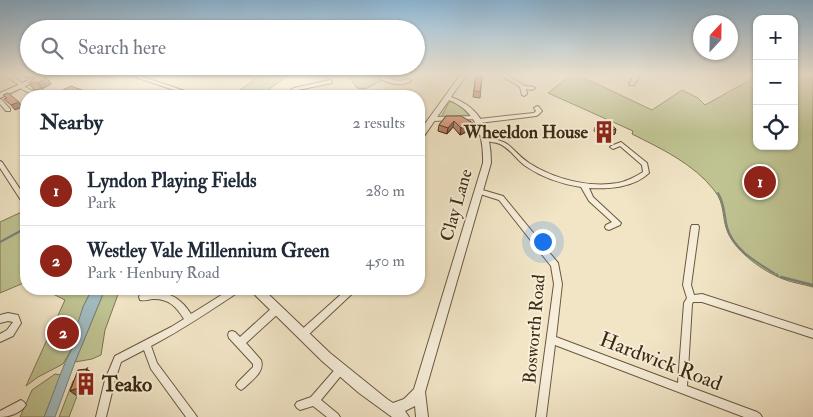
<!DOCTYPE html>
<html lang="en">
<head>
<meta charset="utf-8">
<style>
  body { margin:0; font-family:"IM FELL Double Pica",serif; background:#f6f6f7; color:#1f2937 }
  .controls { position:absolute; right:15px; top:15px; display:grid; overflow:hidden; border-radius:10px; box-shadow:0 1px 4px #0004 }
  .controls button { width:45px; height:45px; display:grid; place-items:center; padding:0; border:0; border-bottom:1px solid #e0e1e3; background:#fff; color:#1f2937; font:25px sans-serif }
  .compass { position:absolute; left:693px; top:15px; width:45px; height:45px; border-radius:50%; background:#fff; box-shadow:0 1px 4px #0004; rotate:22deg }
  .you { position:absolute; left:542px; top:241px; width:18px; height:18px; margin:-12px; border:4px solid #fff; border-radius:50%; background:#1a73e8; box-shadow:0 0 0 8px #1a73e833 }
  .badge { display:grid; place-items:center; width:32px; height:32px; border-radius:50%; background:#8f2418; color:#fff; font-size:16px; font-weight:700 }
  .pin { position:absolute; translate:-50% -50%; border:2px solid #fff; box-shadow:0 1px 5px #0006 }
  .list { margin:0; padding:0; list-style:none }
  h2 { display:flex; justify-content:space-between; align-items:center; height:65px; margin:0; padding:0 20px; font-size:21px }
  h2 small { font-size:16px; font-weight:400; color:#747a83 }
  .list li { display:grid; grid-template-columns:32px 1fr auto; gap:15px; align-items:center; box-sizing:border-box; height:70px; padding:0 20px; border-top:1px solid #e0e1e3 }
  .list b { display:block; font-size:19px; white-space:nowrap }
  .list p { margin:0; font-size:16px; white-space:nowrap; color:#747a83 }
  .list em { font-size:16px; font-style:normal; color:#747a83 }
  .icon { flex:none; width:28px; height:28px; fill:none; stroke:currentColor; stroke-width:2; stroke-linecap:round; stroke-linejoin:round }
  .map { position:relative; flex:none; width:813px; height:417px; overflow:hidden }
  .search { position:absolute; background:#fff; box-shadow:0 1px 4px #0004; left:20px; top:20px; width:405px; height:55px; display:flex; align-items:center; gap:12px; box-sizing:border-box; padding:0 18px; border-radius:28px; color:#747a83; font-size:19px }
  .panel { position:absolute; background:#fff; box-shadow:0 1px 4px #0004; left:20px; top:90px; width:405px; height:205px; border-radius:20px }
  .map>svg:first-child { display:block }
</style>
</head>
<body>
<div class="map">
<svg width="813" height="417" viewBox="0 0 813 417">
  <rect width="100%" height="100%" fill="#f1e5c6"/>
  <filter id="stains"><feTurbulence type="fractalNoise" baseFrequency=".004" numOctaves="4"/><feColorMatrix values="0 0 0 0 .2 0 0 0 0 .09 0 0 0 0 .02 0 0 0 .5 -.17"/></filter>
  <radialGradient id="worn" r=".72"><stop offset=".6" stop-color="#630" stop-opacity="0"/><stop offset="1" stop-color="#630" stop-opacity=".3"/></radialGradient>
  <path fill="#bfc392" stroke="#7e7651" d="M262 74H290L260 96H232Z
    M347 74H380V77L383 80 365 89 357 88Z
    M572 74 593 82 652 110 682 90 698 98 705 105 757 76V146H794V74H813V287C803 284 793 283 783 279 763 271 737 253 728 233 721 217 726 205 714 190 694 164 660 148 632 134L633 131 548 93Z
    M449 102H457L470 116 441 117Z
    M26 210V282L0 293V222Z
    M43 289H92L83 307 74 345 63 364 38 377 26 386 65 300Z
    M105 289H120L105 330 101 355 92 359 75 362Z
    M88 367 69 417H59L73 381Z
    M55 374 61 375 44 417H20L32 390Z"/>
  <path fill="#a1bcc1" stroke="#79827a" d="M92 289H105L75 362 55 417H44C54 393 61 368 74 345L72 341 83 307Z"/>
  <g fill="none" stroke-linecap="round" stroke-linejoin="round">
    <path stroke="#79827a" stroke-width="2" d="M718 193C725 204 724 215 727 227 733 249 756 262 774 273
      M0 242 26 228
      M776 274 778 276"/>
    <path stroke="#79827a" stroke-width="2.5" d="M781 277 813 285"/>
    <defs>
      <path id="minor" d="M4 74H10L25 85V87L42 96H35L20 88V86Z
        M126 74H134L194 94 191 96 189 95Z
        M380 74H386V77C393 81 400 82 408 79L411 81C401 87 391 84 381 79Z
        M499 74H505L525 86 534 87 535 88 532 90 526 89 527 94 524 96 522 95 520 87Z
        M635 74H640L634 85H630L629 84Z
        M330 80 332 81V83L298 90 288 96H282L294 88Z
        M344 92 346 93 347 96H343L341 94Z
        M0 99 2 100 10 109V111H6L0 104Z
        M537 106 539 107 542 111 538 115 536 116 479 123 476 121 479 119 534 113 536 111 534 108Z
        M475 116 477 117V119L433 121 430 119 433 117Z
        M487 138C513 141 510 150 529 163 554 179 588 188 618 183 627 181 635 177 643 172L642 165 620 146 613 149 610 147 611 146 621 142 647 163 649 173C633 188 609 189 589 188L593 197 621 223 620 225 609 230 606 229 605 227 606 225 612 222 589 201 581 187C562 184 543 178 527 167 517 161 511 149 500 144 495 142 490 142 485 141L484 140 485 139Z
        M0 161 2 162 26 198V205H24L0 168Z
        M477 189H479L503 196 558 263 562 284 556 337 678 383 684 303 687 298 683 285 691 227 692 225H698L699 227 691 285 694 295 702 294 813 330V338L702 302H693L692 304 687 386 757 412 760 414 762 417H744L555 345 546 417H536L554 284 551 266 499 200 477 193 476 191Z
        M170 289H179L178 291 175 292 171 291Z
        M231 289H241L240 291C210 311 182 330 151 346L157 363 195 414 197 417H186L151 369 144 350 121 362 115 380 106 417H96L105 380 115 356 171 327 184 319C176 306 168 298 152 299 148 300 144 301 140 300L139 297 140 294C163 288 179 295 191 314Z
        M347 289H356L355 291 306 337 303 338 300 337 299 334 300 331Z
        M277 305 280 306 281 309 280 312 246 343 261 360C265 372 252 380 244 388L241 390 238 388 236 385 238 382 253 367V364L229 338 228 335 229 332 232 331 235 332 240 337 274 306Z
        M8 313 18 315 21 323 13 336 0 342V334L7 330 13 322 8 321 0 323V315Z
        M341 365 344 366 346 369 344 372 321 400 338 414 340 417H327L313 406 300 410 297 408 295 405 297 402 311 397 338 366Z
        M21 400 24 402 26 405C21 413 9 417 0 417V411Z"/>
      <path id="tertiary" d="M461 74H467L451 97C482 108 491 132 491 163L425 392 428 417H416L415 406 405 411 409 417H392L359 393 322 361 252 292 251 289H263L330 353 387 399 393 403 404 399 414 389 483 163C484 135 476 111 449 100L422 139H419V132Z"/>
      <path id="secondary" d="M42 74H51L0 98V93Z"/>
    </defs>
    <use href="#minor" stroke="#6a593e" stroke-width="2"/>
    <use href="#tertiary" stroke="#6a593e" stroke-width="2"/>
    <use href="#secondary" stroke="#3d2a10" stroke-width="2"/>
    <use href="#minor" fill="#f6eeda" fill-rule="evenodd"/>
    <use href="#tertiary" fill="#f6eeda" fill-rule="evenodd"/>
    <use href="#secondary" fill="#f6eeda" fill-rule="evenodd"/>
  </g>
  <path fill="#b3785d" stroke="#3d2a10" d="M22 74H38L28 78 23 76Z
    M476 75 482 76 480 98 473 97Z
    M47 78 51 84 42 89 34 90 29 83Z
    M57 93 89 96H59Z
    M446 116 472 129 460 135 453 127 447 134 438 131 439 125Z
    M595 127 615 134 601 138 594 131Z"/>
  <path fill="#92624c" stroke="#3d2a10" d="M25 74H38L28 78Z
    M47 78 51 84 42 89 38 83Z
    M87 92 89 96H81Z
    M19 102 22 107 15 110 11 105Z
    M454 121 453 127 447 134 448 128Z
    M473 123 472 129 460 135 461 128Z
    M616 129 615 134 601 138 603 133Z
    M87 369 93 374 88 392 77 396 70 391Z"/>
  <path fill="#d08c6c" stroke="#3d2a10" d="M38 74 47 78 38 83H29Z
    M476 75 482 76 480 92 474 91Z
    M71 86 87 92 81 96H66L57 93Z
    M8 93 19 102 11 105 4 99 7 98 3 95Z
    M446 116H461L473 123 461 128 454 121 448 128 439 125Z
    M609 123 616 129 603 133 595 127Z
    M87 369 81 387 70 391 78 370Z"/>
  <linearGradient id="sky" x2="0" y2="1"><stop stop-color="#8bb7d8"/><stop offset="0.56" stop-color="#f9f3e5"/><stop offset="1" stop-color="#f9f3e5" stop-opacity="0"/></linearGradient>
  <rect width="813" height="133" fill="url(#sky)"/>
  <defs>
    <symbol id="building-bare" viewBox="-9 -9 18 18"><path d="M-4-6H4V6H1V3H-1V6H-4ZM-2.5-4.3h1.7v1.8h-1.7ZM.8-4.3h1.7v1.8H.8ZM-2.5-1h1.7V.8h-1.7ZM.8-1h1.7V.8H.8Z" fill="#8f2418" stroke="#f6eeda" stroke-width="2.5" paint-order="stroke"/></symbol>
  </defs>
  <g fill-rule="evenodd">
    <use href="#building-bare" x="588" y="116" width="32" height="32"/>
    <use href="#building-bare" x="70" y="368" width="32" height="32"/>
  </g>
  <g text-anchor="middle" stroke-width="4" stroke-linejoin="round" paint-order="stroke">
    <g font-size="18" font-weight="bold" fill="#3d2a10" stroke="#f6eeda" text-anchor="end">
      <text x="588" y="138">Wheeldon House</text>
    </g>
    <g font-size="18" fill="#3d2a10" stroke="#f6eeda">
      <text transform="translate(456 205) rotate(-74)" y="6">Clay Lane</text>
      <text transform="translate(534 329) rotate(-85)" y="6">Bosworth Road</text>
    </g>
    <g font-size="21" fill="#3d2a10" stroke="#f6eeda">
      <text transform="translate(661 361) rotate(21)" y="7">Hardwick Road</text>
    </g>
    <g font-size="21" font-weight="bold" fill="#3d2a10" stroke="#f6eeda" text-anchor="start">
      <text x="102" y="391">Teako</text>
    </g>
  </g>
  <rect width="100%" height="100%" filter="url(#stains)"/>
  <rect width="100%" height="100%" fill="url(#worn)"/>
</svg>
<div class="controls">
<button>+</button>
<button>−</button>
<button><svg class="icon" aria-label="locate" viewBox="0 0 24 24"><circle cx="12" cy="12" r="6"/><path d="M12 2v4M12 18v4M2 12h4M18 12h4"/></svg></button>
</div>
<svg class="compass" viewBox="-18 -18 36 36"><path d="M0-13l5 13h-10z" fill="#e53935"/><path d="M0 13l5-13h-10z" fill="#747a83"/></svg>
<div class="you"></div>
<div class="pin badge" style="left:760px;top:182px">1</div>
<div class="pin badge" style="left:63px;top:333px">2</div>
<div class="search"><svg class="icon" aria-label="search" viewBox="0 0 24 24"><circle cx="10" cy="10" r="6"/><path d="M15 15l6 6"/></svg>Search here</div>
<section class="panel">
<h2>Nearby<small>2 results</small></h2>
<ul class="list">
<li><span class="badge">1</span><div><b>Lyndon Playing Fields</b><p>Park</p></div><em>280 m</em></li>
<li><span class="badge">2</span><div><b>Westley Vale Millennium Green</b><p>Park · Henbury Road</p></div><em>450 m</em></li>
</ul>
</section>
</div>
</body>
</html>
